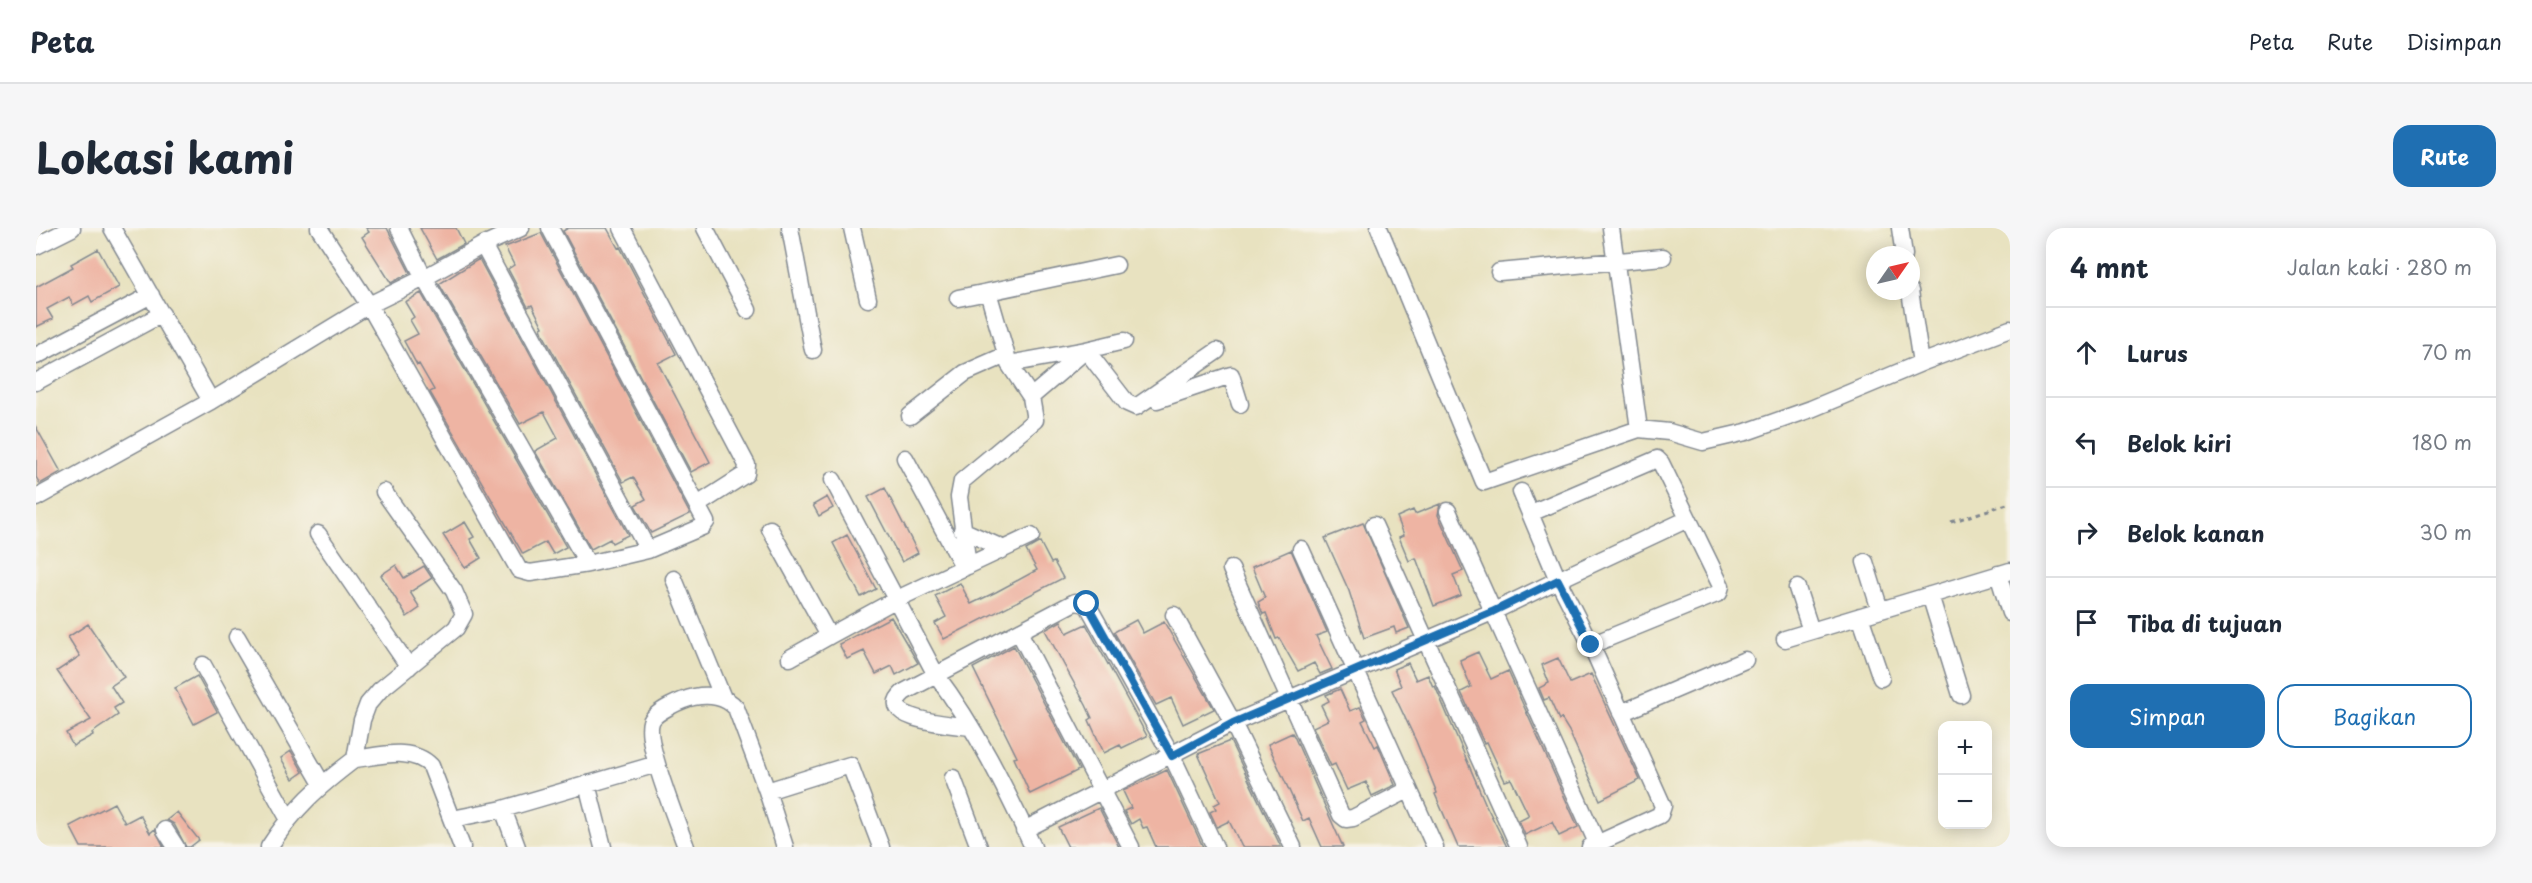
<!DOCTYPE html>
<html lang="id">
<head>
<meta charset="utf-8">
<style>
  body { margin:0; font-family:"Playpen Sans",sans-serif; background:#f6f6f7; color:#1f2937 }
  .controls { position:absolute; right:18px; bottom:18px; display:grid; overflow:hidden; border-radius:12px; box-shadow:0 3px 15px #0003 }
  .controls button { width:54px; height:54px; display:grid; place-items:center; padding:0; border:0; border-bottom:2px solid #e0e1e3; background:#fff; color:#1f2937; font:30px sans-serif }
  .compass { position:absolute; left:1830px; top:18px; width:54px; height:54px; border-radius:50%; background:#fff; box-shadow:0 3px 15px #0003; rotate:56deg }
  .stop { position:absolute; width:18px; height:18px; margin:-14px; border:4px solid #1f6fb2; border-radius:50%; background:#fff }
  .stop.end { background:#1f6fb2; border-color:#fff; box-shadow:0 2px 6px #0008 }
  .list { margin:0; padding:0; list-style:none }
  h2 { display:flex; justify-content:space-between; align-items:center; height:78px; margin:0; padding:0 24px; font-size:26px }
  h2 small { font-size:20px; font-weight:400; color:#747a83 }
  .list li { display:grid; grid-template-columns:39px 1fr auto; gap:18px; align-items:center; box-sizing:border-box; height:90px; padding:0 24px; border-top:2px solid #e0e1e3 }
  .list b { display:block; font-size:22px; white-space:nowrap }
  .list em { font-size:20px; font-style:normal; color:#747a83 }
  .actions { display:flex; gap:12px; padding:18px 24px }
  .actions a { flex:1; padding:14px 0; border:2px solid #1f6fb2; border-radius:18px; text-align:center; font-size:21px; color:#1f6fb2 }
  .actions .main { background:#1f6fb2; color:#fff }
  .icon { flex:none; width:33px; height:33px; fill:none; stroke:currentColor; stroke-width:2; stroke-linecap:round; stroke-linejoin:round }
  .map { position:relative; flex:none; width:1974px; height:619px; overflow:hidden; border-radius:18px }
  header { display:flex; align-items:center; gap:36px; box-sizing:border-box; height:84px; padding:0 30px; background:#fff; border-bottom:2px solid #e0e1e3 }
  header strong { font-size:28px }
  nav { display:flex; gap:33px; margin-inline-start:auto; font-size:21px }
  .intro { display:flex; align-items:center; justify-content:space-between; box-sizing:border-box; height:144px; padding:0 36px }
  h1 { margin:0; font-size:42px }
  .button { padding:15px 27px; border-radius:18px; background:#1f6fb2; color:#fff; font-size:21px; font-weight:700 }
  main { display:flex; gap:36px; padding:0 36px }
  aside { flex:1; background:#fff; border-radius:18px; box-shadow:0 3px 15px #0003 }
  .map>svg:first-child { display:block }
</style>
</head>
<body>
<header>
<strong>Peta</strong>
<nav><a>Peta</a><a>Rute</a><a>Disimpan</a></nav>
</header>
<div class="intro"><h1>Lokasi kami</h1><a class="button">Rute</a></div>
<main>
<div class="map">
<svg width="1974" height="619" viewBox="0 0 1974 619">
  <rect width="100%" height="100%" fill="#f7f3e8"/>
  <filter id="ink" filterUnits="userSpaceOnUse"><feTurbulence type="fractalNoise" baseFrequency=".0167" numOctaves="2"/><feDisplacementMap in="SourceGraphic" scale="12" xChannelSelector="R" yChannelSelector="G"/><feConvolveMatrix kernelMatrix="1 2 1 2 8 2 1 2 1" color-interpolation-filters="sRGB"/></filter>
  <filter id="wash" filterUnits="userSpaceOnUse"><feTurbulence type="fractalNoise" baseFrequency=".008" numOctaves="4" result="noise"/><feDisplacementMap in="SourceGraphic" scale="24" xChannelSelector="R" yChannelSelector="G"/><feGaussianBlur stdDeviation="1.35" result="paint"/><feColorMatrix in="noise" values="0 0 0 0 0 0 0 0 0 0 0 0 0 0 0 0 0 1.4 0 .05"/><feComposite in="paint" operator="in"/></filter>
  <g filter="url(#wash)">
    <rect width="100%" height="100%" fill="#e8e2c0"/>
    <g id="blocks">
      <path fill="#eeb4a3" d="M330 0H351L374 45 355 55 326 9 333 4Z
        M384 0H420L428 16 401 31Z
        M532 0H571L582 20 584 19 640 126 622 135 674 234 655 244 527 3Z
        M505 5 654 286 615 305 599 277 610 271 597 249 587 254 507 106 505 100 507 99 496 77 492 79 472 41 478 37 469 19Z
        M62 21 83 59 56 74 53 68 37 77 33 69 11 81 17 91 0 99V59L37 39 35 36Z
        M443 31 592 307 576 315 574 311 555 321 499 223 522 210 508 184 484 196 403 56Z
        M385 65 530 319 517 326 510 314 487 326 394 164 398 162 383 136 381 137 368 113 382 106 374 92 378 89 369 74Z
        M0 199 25 244 4 256 0 249Z
        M849 260 882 325 866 334 832 269Z
        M791 269 797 280 783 288 777 277Z
        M1404 276 1402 287 1427 343 1417 347 1425 367 1398 378 1380 330 1373 333 1363 309 1368 307 1361 289 1377 282 1379 286Z
        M429 294 438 309 434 311 445 330 429 340 407 307Z
        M1327 295 1373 400 1360 405 1358 399 1328 410 1313 363 1289 310Z
        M811 307 840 361 825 369 797 315Z
        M1004 314 1015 335 1018 334 1027 350 908 411 899 395 910 389 899 368 924 355 935 376 960 364 1001 342 990 322Z
        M1255 322 1291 404 1280 408 1296 441 1284 446 1278 435 1262 443 1243 410 1240 411 1230 385 1227 386 1222 374 1229 370 1216 339Z
        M360 337 368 350 388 338 396 350 374 364 384 380 371 389 345 347Z
        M855 389 882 435 860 447 856 438 840 446 828 423 811 431 803 416Z
        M1100 392 1107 405 1128 394 1178 481 1147 496 1135 470 1120 477 1078 404Z
        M1025 393 1031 405 1050 396 1111 508 1086 520 1084 517 1068 525 1053 492 1056 490 1050 477 1009 402Z
        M52 396 88 449 75 458 86 475 78 480 82 487 56 505 57 507 37 518 30 505 55 492 21 443 44 428 32 409Z
        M978 418 1043 542 994 566 978 530 981 529 937 440Z
        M1442 424 1455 451 1472 443 1542 599 1523 608 1516 594 1489 607 1483 593 1493 588 1475 551 1469 553 1451 514 1448 515 1425 464 1435 459 1424 432Z
        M1522 430 1534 455 1555 446 1604 552 1564 572 1533 503 1525 490 1523 492 1513 470 1508 472 1503 460 1513 455 1506 437Z
        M1372 435 1380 452 1392 447 1397 459 1399 458 1450 577 1471 619H1422L1399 566 1401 565 1380 513 1356 462 1365 458 1358 441Z
        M161 448 181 484 158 496 139 460Z
        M1304 461 1314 483 1324 479 1330 491 1326 493 1339 519 1342 517 1359 557 1336 568 1330 554 1311 562 1299 536 1295 538 1277 499 1292 492 1285 477 1293 473 1290 467Z
        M1256 505 1258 508 1307 619H1286L1273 590 1267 593 1232 516Z
        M1194 513 1245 619H1206L1193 593 1181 599 1174 584 1180 581 1178 577 1184 574 1162 526Z
        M255 523 267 544 257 551 245 530Z
        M1131 542 1167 619H1120L1111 599 1107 600 1103 591 1095 596 1088 583 1095 580 1087 563Z
        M78 575 89 595 104 587 114 605 119 601 128 619H45L34 598Z
        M1063 580 1083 619H1032L1022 599Z
        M141 584 163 612 154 619H150L138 596 131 592Z"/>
    </g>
  </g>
  <g filter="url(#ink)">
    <use href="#blocks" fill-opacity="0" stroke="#82888f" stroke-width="1.5"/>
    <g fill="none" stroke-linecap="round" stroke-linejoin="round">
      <defs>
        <path id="minor" d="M76 0 175 173
          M283 0 333 77 483 342 494 345 552 336 612 322 666 299 670 294 514 0
          M363 0 388 50 552 336
          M586 0 711 237 710 246 663 276
          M669 0 712 82
          M754 0 777 122
          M816 0 832 71
          M1343 0 1448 254 1603 201 1633 204 1667 214 1710 204 1775 181 1885 135 1974 101
          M1575 0 1603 201
          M1864 0 1868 27
          M447 17 612 322
          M0 18 36 0
          M1463 44 1627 29
          M1874 63 1885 135
          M922 70 952 64
          M1088 113 1050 122 1091 175 1100 179 1181 123
          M0 128 115 67
          M973 136 1050 122 995 169
          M0 154 126 86
          M1121 172 1195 147 1204 176
          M874 188 929 145 970 127
          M869 230 928 340
          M797 252 900 447C940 500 969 559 997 619
          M0 270 175 173 333 77 388 50 447 17 485 0
          M1412 283 1561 615
          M1495 285 1621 231 1625 235 1685 358 1683 365 1555 417 1522 352 1652 291
          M1338 297 1483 619
          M734 301 793 408 859 372 995 308
          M926 302 966 320
          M282 306 373 439
          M1265 321 1399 619
          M1829 334 1844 382
          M932 338 923 269 926 253 999 192 995 169 973 136 952 64 1080 37
          M1195 341 1305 587 1310 591 1317 590 1372 562
          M1962 346 1974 385
          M638 351 687 470
          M1761 360 1775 403
          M1894 367 1925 467
          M1138 387 1197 495 1257 619
          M1824 388 1845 450
          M983 404 1095 619
          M201 409 286 556
          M1749 411 1974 343
          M754 430 793 408
          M167 437 252 590
          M1585 485 1709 432
          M935 499C921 497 836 492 868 464L1039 374 1051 376 1136 528 1179 619
          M319 531C344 528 376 518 395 538L426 619
          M917 550 943 619
          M551 556 567 619
          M467 581 481 619
          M416 591 467 581 621 536
          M129 602 140 619
          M988 602 1197 495 1456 384 1522 352 1485 264
          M233 619C259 579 282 559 319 531L326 492 332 476 344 462 420 400 428 386 418 363 348 264
          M650 619C642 596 608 514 615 494 618 484 647 471 658 469 673 466 690 468 700 480L731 563
          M749 619 731 563 814 537 845 619
          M1554 619 1624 587 1627 578 1555 417"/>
      </defs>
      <use href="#minor" stroke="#82888f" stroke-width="19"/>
      <path stroke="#82888f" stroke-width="3" stroke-dasharray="4.5 4.5" stroke-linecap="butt" d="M1915 294 1974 275"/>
      <use href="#minor" stroke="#fff" stroke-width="16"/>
    </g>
  </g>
  <g fill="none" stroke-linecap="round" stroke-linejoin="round" filter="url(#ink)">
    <path stroke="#1f6fb2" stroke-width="8" d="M1051 376 1136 528 1197 495 1456 384 1522 352 1555 417"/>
  </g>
</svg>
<div class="controls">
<button>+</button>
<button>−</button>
</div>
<svg class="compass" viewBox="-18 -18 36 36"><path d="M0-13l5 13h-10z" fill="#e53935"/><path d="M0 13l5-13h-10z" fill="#747a83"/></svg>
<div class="stop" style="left:1051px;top:376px"></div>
<div class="stop end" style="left:1555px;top:417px"></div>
</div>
<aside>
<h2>4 mnt<small>Jalan kaki · 280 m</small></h2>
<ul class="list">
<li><svg class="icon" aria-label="ahead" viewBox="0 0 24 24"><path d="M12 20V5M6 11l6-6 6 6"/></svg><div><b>Lurus</b></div><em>70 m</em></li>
<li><svg class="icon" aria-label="left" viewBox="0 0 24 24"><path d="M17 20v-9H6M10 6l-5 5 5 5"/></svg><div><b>Belok kiri</b></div><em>180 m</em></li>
<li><svg class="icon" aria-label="right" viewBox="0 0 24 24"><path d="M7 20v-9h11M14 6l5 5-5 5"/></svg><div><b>Belok kanan</b></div><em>30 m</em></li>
<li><svg class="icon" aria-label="arrive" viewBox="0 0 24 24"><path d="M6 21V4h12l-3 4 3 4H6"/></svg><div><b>Tiba di tujuan</b></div></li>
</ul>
<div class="actions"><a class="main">Simpan</a><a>Bagikan</a></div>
</aside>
</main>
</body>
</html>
